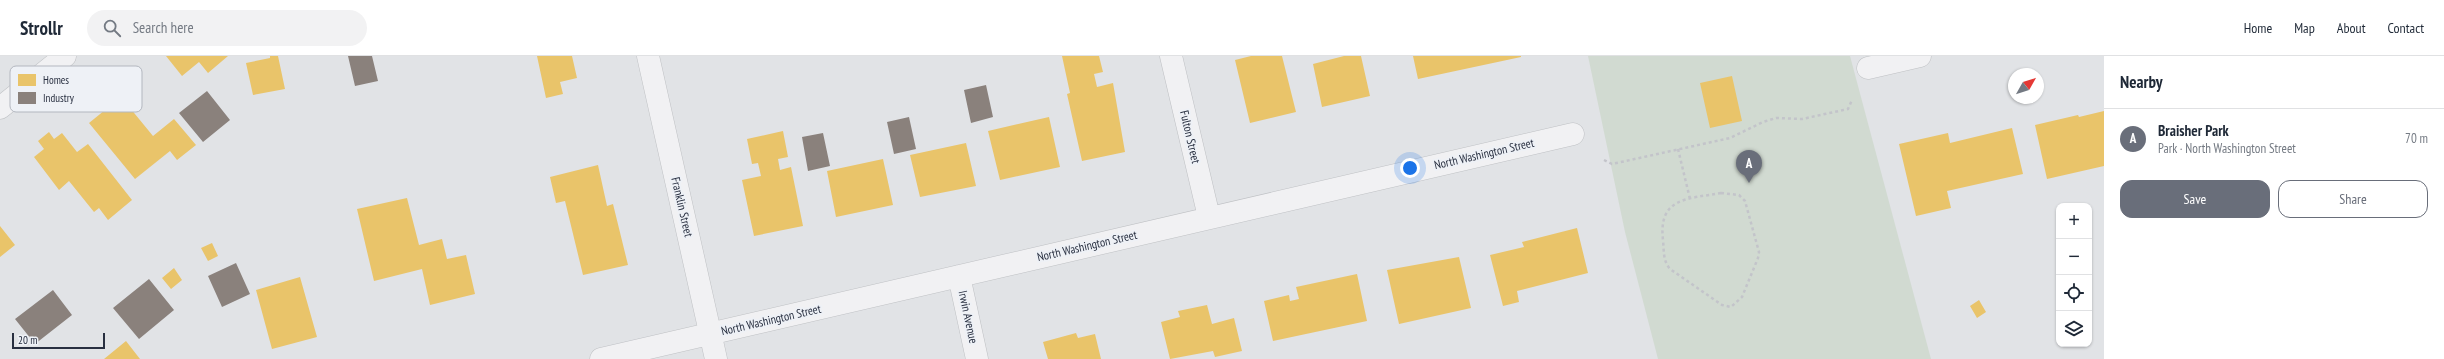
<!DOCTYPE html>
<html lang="en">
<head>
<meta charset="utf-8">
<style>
  body { margin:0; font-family:"PT Sans Narrow",sans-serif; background:#f2f2f3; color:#1f2937 }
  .controls { position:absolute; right:12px; bottom:12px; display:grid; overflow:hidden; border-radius:8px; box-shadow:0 1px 3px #0004 }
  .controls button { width:36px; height:36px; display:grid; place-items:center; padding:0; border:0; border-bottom:1px solid #e0e1e3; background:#fff; color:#1f2937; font:20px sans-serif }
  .compass { position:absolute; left:2008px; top:12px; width:36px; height:36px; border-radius:50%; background:#fff; box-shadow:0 1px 3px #0004; rotate:51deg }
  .scale { position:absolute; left:12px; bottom:10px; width:93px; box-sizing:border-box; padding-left:4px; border:2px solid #282f40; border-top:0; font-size:11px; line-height:14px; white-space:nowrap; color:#282f40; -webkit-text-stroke:3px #eef1f6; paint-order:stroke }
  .you { position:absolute; left:1410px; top:112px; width:14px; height:14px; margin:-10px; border:3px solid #fff; border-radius:50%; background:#1a73e8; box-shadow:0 0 0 6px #1a73e833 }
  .badge { display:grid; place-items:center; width:26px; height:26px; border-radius:50%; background:#696e7a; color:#fff; font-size:13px; font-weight:700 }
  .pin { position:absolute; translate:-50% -33px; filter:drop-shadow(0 1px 2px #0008) }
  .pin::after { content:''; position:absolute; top:21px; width:14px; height:12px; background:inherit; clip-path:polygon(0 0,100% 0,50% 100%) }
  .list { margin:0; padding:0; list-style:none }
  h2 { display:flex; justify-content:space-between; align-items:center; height:52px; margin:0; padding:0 16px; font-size:17px }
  h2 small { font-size:13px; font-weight:400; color:#747a83 }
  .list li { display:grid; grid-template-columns:26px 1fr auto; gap:12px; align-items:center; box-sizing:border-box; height:60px; padding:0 16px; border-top:1px solid #e0e1e3 }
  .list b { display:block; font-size:15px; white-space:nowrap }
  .list p { margin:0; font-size:13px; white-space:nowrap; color:#747a83 }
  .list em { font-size:13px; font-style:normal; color:#747a83 }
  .actions { display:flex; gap:8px; padding:12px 16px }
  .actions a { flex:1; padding:9px 0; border:1px solid #696e7a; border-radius:12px; text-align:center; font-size:14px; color:#696e7a }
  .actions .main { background:#696e7a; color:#fff }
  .icon { flex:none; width:22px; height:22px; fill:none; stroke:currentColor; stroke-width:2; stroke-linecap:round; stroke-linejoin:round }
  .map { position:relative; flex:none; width:2104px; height:303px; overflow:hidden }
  header { display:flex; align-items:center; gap:24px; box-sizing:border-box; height:56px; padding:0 20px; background:#fff; border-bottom:1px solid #e0e1e3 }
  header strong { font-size:19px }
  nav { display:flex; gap:22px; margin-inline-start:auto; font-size:14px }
  .search { width:280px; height:36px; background:#f2f2f3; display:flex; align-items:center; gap:10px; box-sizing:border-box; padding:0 14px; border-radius:22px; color:#747a83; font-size:15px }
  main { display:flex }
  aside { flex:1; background:#fff }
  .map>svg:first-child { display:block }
</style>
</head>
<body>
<header>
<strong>Strollr</strong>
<div class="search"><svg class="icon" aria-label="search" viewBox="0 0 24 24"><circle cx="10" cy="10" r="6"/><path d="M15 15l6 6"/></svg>Search here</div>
<nav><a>Home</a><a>Map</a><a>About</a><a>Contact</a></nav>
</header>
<main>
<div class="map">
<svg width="2104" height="303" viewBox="0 0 2104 303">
  <rect width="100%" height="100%" fill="#e1e3e6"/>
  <path fill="#d1dad1" d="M1588 0H1850L1931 303H1658L1625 176Z"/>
  <path fill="#e9c46a" d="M166 0H228L208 17 199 6 182 20Z
    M270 0H278L285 33 253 39 246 7 270 2Z
    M537 0H572L577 22 560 26 563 38 546 42Z
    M1062 0H1099L1103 16 1094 18 1097 31 1113 27 1125 96 1082 105 1067 38 1070 37Z
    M1251 0H1282L1296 56 1250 67 1235 4Z
    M1344 0H1361L1370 40 1322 51 1313 8Z
    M1413 0H1521V1L1418 23Z
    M1732 20 1742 65 1710 72 1700 27Z
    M121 41 153 80 174 63 196 89 177 104 170 95 135 123 89 67Z
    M2104 55V110L2047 123 2035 69 2078 59 2079 61Z
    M1049 61 1060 111 1000 124 988 75Z
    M2012 72 2023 118 1947 135 1951 152 1916 160 1899 88 1948 77 1950 87Z
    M783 75 788 101 778 103 780 114 791 111 803 170 754 180 742 124 761 120 758 107 752 108 747 83Z
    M49 76 54 83 62 77 77 96 88 88 132 144 108 164 99 152 94 156 69 125 59 134 34 101 44 93 38 85Z
    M966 87 976 130 920 141 910 99Z
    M883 103 893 149 836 161 827 115Z
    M598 109 607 150 613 148 628 209 583 219 565 145 556 147 550 121Z
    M407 142 419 189 442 183 447 203 466 199 475 238 430 249 422 213 374 225 357 153Z
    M0 170 15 189 0 201Z
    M1577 172 1588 217 1517 235 1519 246 1503 250 1490 199 1524 191 1522 186Z
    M212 187 218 200 208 205 201 192Z
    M1459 201 1471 252 1399 268 1387 214Z
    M174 212 182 224 171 233 162 222Z
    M1357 218 1367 265 1273 285 1264 245 1289 239 1290 245 1299 243 1296 231Z
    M300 221 317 281 272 293 256 234Z
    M1979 244 1986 256 1977 262 1970 250Z
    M1207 249 1212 268 1234 262 1242 295 1215 301 1213 295 1170 303 1161 266 1180 261 1178 255Z
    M1076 277 1078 282 1095 278 1101 303H1048L1043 286Z
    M126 285 140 303H104Z"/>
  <path fill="#8a817c" d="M348 0H372L378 25 355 30Z
    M986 29 993 61 971 67 964 34Z
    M207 35 230 64 203 86 179 57Z
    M909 61 916 93 894 98 887 66Z
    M823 77 830 110 808 115 802 81Z
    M236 207 250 238 222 251 208 220Z
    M149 223 174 254 139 283 113 252Z
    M53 234 72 259 35 288 15 263Z"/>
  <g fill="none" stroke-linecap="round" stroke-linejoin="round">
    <defs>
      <path id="minor" d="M648 0 716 303
        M1171 0 1209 161
        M1868 12 1920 0
        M0 52 65 0
        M959 220 977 303
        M601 303 1573 78"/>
    </defs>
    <use href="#minor" stroke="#bfc1c4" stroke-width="23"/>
    <path stroke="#c3c4ca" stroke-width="2.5" stroke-dasharray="3 3" stroke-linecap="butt" d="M1678 93 1690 143
      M1604 104 1612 108 1730 82 1763 66 1776 62 1802 63 1848 53 1852 44
      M1721 137 1739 139 1745 145 1759 196 1758 202 1742 241 1731 251 1722 249 1670 213C1663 205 1664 195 1663 184 1658 141 1688 143 1721 137Z"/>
    <use href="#minor" stroke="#f1f1f3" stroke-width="22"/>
  </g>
  <g text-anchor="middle" stroke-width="4" stroke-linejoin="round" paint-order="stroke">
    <g font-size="12" fill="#282f40" stroke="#eef1f6">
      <text transform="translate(1190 81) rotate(77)" y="4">Fulton Street</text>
      <text transform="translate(1484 98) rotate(-13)" y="4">North Washington Street</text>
      <text transform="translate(682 151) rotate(77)" y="4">Franklin Street</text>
      <text transform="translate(1087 190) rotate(-13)" y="4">North Washington Street</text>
      <text transform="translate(968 261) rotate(78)" y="4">Irwin Avenue</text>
      <text transform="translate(771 264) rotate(-13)" y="4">North Washington Street</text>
    </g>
  </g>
  <rect x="10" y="10" width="132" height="46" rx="6" fill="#eef1f6" stroke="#b3b7bf" stroke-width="1"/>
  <rect x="18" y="18" width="18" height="12" fill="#e9c46a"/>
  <rect x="18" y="36" width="18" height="12" fill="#8a817c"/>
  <g font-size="11" fill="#282f40">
    <text x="43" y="28">Homes</text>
    <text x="43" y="46">Industry</text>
  </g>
</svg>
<div class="controls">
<button>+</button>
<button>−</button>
<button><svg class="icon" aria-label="locate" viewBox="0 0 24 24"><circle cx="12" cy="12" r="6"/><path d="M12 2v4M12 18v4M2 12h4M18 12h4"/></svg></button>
<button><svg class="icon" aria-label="layers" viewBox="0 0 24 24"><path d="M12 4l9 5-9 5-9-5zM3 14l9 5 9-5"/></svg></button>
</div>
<svg class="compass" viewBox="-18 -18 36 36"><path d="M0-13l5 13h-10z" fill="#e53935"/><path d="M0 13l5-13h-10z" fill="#747a83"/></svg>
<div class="scale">20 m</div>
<div class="you"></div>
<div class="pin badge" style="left:1749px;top:127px">A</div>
</div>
<aside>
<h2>Nearby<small></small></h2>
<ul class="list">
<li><span class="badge">A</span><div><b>Braisher Park</b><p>Park · North Washington Street</p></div><em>70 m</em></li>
</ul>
<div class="actions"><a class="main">Save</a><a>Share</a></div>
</aside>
</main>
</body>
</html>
